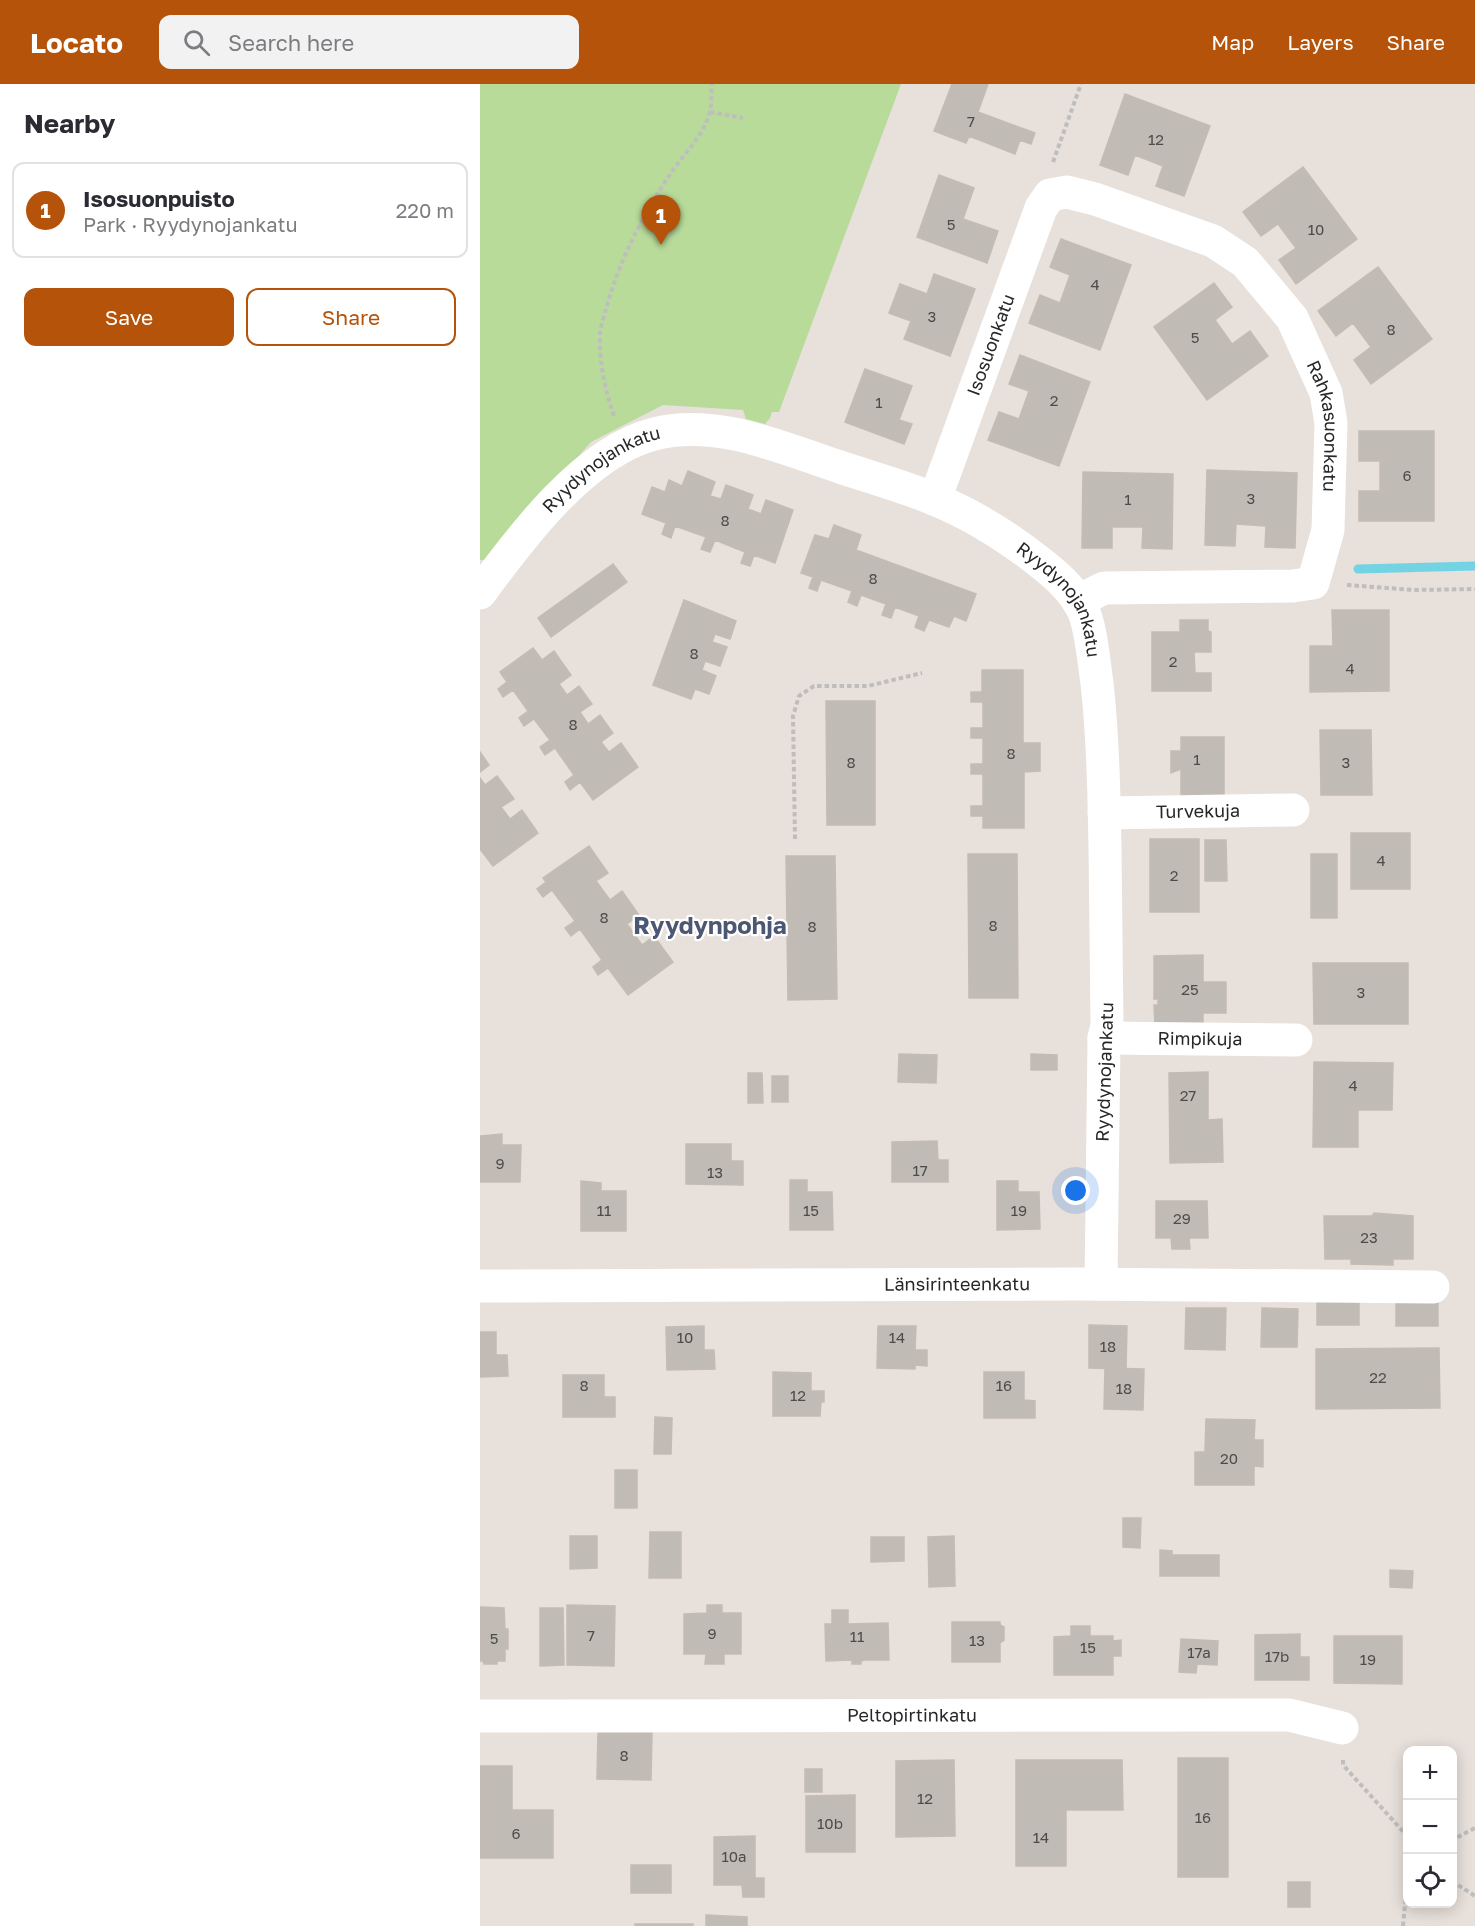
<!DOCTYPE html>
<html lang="en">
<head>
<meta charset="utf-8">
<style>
  body { margin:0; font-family:"Golos Text",sans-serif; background:#f2f2f3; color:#2b2b33 }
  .controls { position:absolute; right:18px; bottom:18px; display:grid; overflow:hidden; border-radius:12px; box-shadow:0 3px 15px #0003 }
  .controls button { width:54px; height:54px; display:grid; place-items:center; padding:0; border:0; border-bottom:2px solid #e1e1e2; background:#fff; color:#2b2b33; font:30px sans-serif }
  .you { position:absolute; left:596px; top:1107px; width:21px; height:21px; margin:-15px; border:4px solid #fff; border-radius:50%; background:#1a73e8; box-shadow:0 0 0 9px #1a73e833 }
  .badge { display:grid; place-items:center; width:39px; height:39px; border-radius:50%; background:#b45309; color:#fff; font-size:20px; font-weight:700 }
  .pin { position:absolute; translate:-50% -50px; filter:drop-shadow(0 2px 3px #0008) }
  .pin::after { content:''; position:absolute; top:32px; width:21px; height:18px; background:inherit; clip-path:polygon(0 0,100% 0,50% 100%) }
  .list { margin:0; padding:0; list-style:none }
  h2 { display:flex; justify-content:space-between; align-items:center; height:78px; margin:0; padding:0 24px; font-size:26px }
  h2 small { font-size:20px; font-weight:400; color:#7c7c81 }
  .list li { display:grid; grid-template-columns:39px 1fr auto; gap:18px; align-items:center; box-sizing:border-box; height:96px; margin:0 12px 12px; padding:0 12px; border:2px solid #e1e1e2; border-radius:12px }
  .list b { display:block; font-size:22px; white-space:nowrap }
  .list p { margin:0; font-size:20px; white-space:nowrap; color:#7c7c81 }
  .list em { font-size:20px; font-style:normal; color:#7c7c81 }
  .actions { display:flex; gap:12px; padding:18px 24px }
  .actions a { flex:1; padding:14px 0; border:2px solid #b45309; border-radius:12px; text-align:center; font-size:21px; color:#b45309 }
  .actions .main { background:#b45309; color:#fff }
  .icon { flex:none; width:33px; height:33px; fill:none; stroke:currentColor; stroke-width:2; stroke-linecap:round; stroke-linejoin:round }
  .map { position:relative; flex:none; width:995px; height:1842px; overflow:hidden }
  header { display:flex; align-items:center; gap:36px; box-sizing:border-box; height:84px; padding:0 30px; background:#b45309; color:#fff }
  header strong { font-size:28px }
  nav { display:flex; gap:33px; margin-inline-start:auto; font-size:21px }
  .search { width:420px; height:54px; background:#f2f2f3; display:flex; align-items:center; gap:15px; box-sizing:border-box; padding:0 21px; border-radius:12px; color:#7c7c81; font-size:22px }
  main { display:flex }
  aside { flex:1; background:#fff }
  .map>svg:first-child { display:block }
</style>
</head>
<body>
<header>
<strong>Locato</strong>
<div class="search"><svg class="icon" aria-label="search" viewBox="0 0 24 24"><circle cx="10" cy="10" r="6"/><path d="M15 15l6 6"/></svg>Search here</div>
<nav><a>Map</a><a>Layers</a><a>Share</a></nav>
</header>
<main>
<aside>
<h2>Nearby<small></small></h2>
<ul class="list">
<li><span class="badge">1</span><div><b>Isosuonpuisto</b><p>Park · Ryydynojankatu</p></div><em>220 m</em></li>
</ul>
<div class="actions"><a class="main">Save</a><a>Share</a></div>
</aside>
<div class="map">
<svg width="995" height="1842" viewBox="0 0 995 1842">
  <rect width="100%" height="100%" fill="#e8e0da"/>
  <path fill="#b8db9a" d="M0 0H421L299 328H292L290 334 285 340 266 335 263 326 183 321 111 358 7 476H0Z"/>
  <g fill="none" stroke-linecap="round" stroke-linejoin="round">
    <path stroke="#74d3e3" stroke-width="9" d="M878 485 995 482"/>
  </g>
  <path fill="#c1bbb5" stroke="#c3bcb4" stroke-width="1.5" d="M472 0H508L498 28 555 49 551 60 540 56 535 70 489 52 486 59 454 47Z
    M645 10 730 42 704 112 676 102 683 82 655 71 648 91 620 81Z
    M823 83 877 155 816 200 799 176 816 164 798 140 781 152 763 128Z
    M459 91 494 104 483 135 518 147 507 179 437 153Z
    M581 155 651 181 620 266 549 239 560 211 580 219 590 191 570 183Z
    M898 183 952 255 891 300 874 276 891 263 873 239 856 252 838 227Z
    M454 190 495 205 470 272 424 255 431 237 409 229 420 200 447 210Z
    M734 199 752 223 735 236 752 260 770 247 788 272 727 316 674 243Z
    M540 271 610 298 579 382 508 356 519 328 539 335 549 307 529 300Z
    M385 285 432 302 419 336 432 340 424 360 365 338Z
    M879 347H954V437H879V407H900V377H879Z
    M727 386 817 389 815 464 785 463 786 442 756 440 755 462 725 461Z
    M208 387 235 398 230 412 241 415 246 401 273 411 268 425 281 430 286 416 313 426 295 479 274 471 270 482 261 479 265 468 235 456 230 468 221 465 226 453 195 442 191 454 182 450 186 439 162 430 172 403 185 408 189 396 202 402Z
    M603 388 693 390 692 465 662 464 663 443H632V464H602Z
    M354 441 381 451 376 466 496 510 486 537 474 532 469 543 449 536 444 547 435 543 439 532 415 523 411 534 402 531 406 520 381 511 377 522 368 518 372 507 341 496 337 507 329 504 333 493 321 489 335 451 349 455Z
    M133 480 147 498 71 553 58 534Z
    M204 516 256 537 250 555 235 550 232 558 247 563 240 582 225 577 222 586 236 592 229 610 215 605 211 615 173 601Z
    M852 526H909V607L830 608V562H853Z
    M700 536H728V547L731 548V568H714L715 589H731V607H672V548H700Z
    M53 564 62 576 74 567 91 591 79 600 87 611 99 602 112 620 100 628 108 640 120 631 133 649 121 658 129 668 141 659 158 683 113 716 100 698 90 706 85 698 94 691 75 664 65 671 60 663 70 656 54 635 44 642 39 634 48 627 33 606 23 613 18 605 27 598 20 588Z
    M502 586H543V659H560V687L544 688V744H503V732H491V722H503V690H491V680H503V654H491V644H503V618H491V608H502Z
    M346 617H395V741H347Z
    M840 646H891L892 711H841Z
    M701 653H744V714H701V685L691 689V667H701Z
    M0 668 9 681 0 688Z
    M17 692 34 715 21 723 30 735 42 726 58 749 13 782 0 765V694L5 701Z
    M871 749H930V805H871Z
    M670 755H719V828H670Z
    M725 756H746L747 797H725Z
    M109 762 128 789 116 797 130 816 142 807 159 831 147 840 162 861 174 852 193 878 148 911 128 884 118 891 113 883 122 876 100 845 91 852 85 844 95 837 72 806 63 813 57 805 66 798 63 794Z
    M488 770H537L538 914H489Z
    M831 770H857V834H831Z
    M306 772H355L357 915 308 916Z
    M723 871V898H746V929H723V941H675L674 921H678V915H674V872Z
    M833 879H928V940H834Z
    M419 970 457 971 456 999 418 998Z
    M551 970 577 971V986H551Z
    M834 978 913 979 912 1026H878V1063H833Z
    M728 988V1036L742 1035 743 1078 690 1079 689 989Z
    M268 989H282L283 1019H268Z
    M292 992H308V1018H292Z
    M22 1050V1061H41L40 1098H0V1052Z
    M457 1057 458 1076H468V1098H412V1058Z
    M206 1060H251V1077H263V1101L206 1100Z
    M310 1096H327V1108H352L353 1146H310Z
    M101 1097 121 1099V1107H146V1147H101Z
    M517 1097H538V1108H559L560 1145 517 1146Z
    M676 1117H727L728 1154H709L710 1165H692L691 1154H676Z
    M894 1129 933 1132V1175H913V1181L871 1180V1175H845L844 1132H892Z
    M837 1218H879V1241H837Z
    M916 1218 958 1219V1242H916Z
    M706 1224H746L745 1266 705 1265Z
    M782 1224 818 1225 817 1263H781Z
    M609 1241 647 1242 646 1285 609 1284Z
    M224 1242V1266H234L235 1285 187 1286 186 1243Z
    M398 1242H436L435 1266H447V1282L435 1281V1285L397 1284Z
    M0 1248H16V1271H27L28 1292 0 1293Z
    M959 1264 960 1324 836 1325V1265Z
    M625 1284 664 1285 663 1326 624 1325Z
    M293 1288 331 1289V1307H344V1318H341L340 1332H293Z
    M504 1288H544V1316L555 1317V1334H504Z
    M83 1291H124V1313H135V1333H83Z
    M175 1333 192 1334 191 1370H174Z
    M726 1335 775 1336 774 1356H783V1383L774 1382V1401H715V1368H725Z
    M135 1386H157V1424H135Z
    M643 1434H661L660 1464 643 1463Z
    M170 1448H201V1494H169Z
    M90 1452H117V1484L90 1485Z
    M474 1452 475 1502 449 1503 448 1453Z
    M391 1453H424V1477L391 1478Z
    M680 1466 692 1467V1471H739V1492H680Z
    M910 1486 933 1487 932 1504 910 1503Z
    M87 1521 135 1522 134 1582 87 1581Z
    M227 1521H242V1529H261V1570H244V1580H225L226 1570H204V1530L227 1529Z
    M0 1523 24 1524 25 1545H28V1565H25V1577H17V1580H4L3 1577H0Z
    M60 1524H83L84 1581 60 1582Z
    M352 1526H368V1540L408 1539 409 1576H384L381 1577V1580H372V1576L346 1577 345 1540H352Z
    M472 1538H520V1541L524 1543V1556L520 1559V1578H472Z
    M591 1542H610V1552H633V1557L641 1556V1572H633V1591H574V1553L591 1552Z
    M820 1550V1573H829V1596H775V1551Z
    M854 1552H922V1600L854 1599Z
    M701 1555 738 1557 737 1581 717 1580 716 1589 699 1588Z
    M118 1649H172L171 1696 117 1695Z
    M698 1674H748V1793H698Z
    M474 1676 475 1752 416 1753V1677Z
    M536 1676H642L643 1726H586V1782H536Z
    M0 1682H32V1726H73V1774H0Z
    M325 1685H342V1708H325Z
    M375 1711V1768H326V1712Z
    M275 1752V1794H284V1813H263L262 1801H234V1753Z
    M151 1781H191V1809H151Z
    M808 1798H830V1823H808Z
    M226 1831 267 1833V1842H226Z
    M155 1840H213V1842H155Z"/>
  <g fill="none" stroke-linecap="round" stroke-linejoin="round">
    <path stroke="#bebebe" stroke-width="4" stroke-dasharray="4.5 3" stroke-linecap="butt" d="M230 28 263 34
      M573 78 601 0
      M134 332C125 306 119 279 120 251 120 243 124 233 126 225 139 177 163 130 191 89 204 69 224 52 230 27 232 19 231 9 232 0
      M867 501 934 506 995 505
      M315 755 313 632 319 612 334 602H388L442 589
      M863 1676V1681L928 1753
      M972 1758 974 1755 995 1744
      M972 1797 995 1812
      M923 1842 928 1787"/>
    <g stroke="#fff" stroke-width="33">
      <path id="s1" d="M455 415 561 124 570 111 587 108 615 115 733 157 765 178 812 234 846 309 851 339 848 446 833 499 813 502 624 504 598 517"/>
      <path id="s2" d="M0 509C41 453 104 368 174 350 235 334 300 363 357 382 389 393 423 402 454 415 491 430 526 452 557 476 575 490 593 505 603 526 611 542 614 580 617 599 623 654 624 709 625 764 626 823 626 882 627 941L624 954 621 1200"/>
      <path id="s3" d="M624 729 813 726"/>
      <path id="s4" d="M624 954 816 956"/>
      <path id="s5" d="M0 1202 599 1200 953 1203"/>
      <path id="s6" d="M0 1632 809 1631 862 1644"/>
    </g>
  </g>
  <g text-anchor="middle" stroke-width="4.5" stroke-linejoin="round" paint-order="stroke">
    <g font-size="15" fill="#4e4c4a">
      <text x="491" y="43">7</text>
      <text x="676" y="61">12</text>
      <text x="471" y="146">5</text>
      <text x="836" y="151">10</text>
      <text x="615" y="206">4</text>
      <text x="452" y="238">3</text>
      <text x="911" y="251">8</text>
      <text x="715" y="259">5</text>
      <text x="574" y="322">2</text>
      <text x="399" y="324">1</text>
      <text x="927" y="397">6</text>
      <text x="771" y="420">3</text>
      <text x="648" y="421">1</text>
      <text x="245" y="442">8</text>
      <text x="393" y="500">8</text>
      <text x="214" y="575">8</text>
      <text x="693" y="583">2</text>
      <text x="870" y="590">4</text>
      <text x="93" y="646">8</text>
      <text x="531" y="675">8</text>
      <text x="717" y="681">1</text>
      <text x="371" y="684">8</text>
      <text x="866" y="684">3</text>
      <text x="901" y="782">4</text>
      <text x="694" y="797">2</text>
      <text x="124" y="839">8</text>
      <text x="513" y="847">8</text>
      <text x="332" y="848">8</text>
      <text x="710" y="911">25</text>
      <text x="881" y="914">3</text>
      <text x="873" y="1007">4</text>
      <text x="708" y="1017">27</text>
      <text x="20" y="1085">9</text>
      <text x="440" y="1092">17</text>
      <text x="235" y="1094">13</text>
      <text x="124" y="1132">11</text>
      <text x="331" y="1132">15</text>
      <text x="539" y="1132">19</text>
      <text x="702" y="1140">29</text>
      <text x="889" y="1159">23</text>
      <text x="205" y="1259">10</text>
      <text x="417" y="1259">14</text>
      <text x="628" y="1268">18</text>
      <text x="898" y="1299">22</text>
      <text x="104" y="1307">8</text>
      <text x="524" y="1307">16</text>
      <text x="644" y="1310">18</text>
      <text x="318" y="1317">12</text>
      <text x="749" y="1380">20</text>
      <text x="232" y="1555">9</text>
      <text x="111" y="1557">7</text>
      <text x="377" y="1558">11</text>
      <text x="14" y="1560">5</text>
      <text x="497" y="1562">13</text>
      <text x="608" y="1569">15</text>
      <text x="719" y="1574">17a</text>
      <text x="797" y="1578">17b</text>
      <text x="888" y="1581">19</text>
      <text x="144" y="1677">8</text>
      <text x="445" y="1720">12</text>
      <text x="723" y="1739">16</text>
      <text x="350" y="1745">10b</text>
      <text x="36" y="1755">6</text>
      <text x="561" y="1759">14</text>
      <text x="254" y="1778">10a</text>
    </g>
    <g font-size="18" fill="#272727" stroke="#fff">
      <text dy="6" stroke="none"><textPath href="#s1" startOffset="164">Isosuonkatu</textPath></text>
      <text dy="6" stroke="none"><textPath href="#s1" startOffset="723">Rahkasuonkatu</textPath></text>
      <text dy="6" stroke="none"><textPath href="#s2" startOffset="176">Ryydynojankatu</textPath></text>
      <text dy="6" stroke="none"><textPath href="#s2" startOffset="698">Ryydynojankatu</textPath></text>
      <text dy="6" stroke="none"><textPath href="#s3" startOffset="94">Turvekuja</textPath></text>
      <text dy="6" stroke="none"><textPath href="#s4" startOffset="96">Rimpikuja</textPath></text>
      <text transform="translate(625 988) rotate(-88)" y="6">Ryydynojankatu</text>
      <text dy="6" stroke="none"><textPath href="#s5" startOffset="477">Länsirinteenkatu</textPath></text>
      <text dy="6" stroke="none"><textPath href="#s6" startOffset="432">Peltopirtinkatu</textPath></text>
    </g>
    <g font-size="24" font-weight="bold" fill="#4c5873" stroke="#fff">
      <text x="230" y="850">Ryydynpohja</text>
    </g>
  </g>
</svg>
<div class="controls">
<button>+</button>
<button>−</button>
<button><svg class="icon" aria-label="locate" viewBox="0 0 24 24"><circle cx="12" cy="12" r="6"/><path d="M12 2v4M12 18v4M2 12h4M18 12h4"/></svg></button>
</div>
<div class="you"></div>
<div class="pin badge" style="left:181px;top:161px">1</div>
</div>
</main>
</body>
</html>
